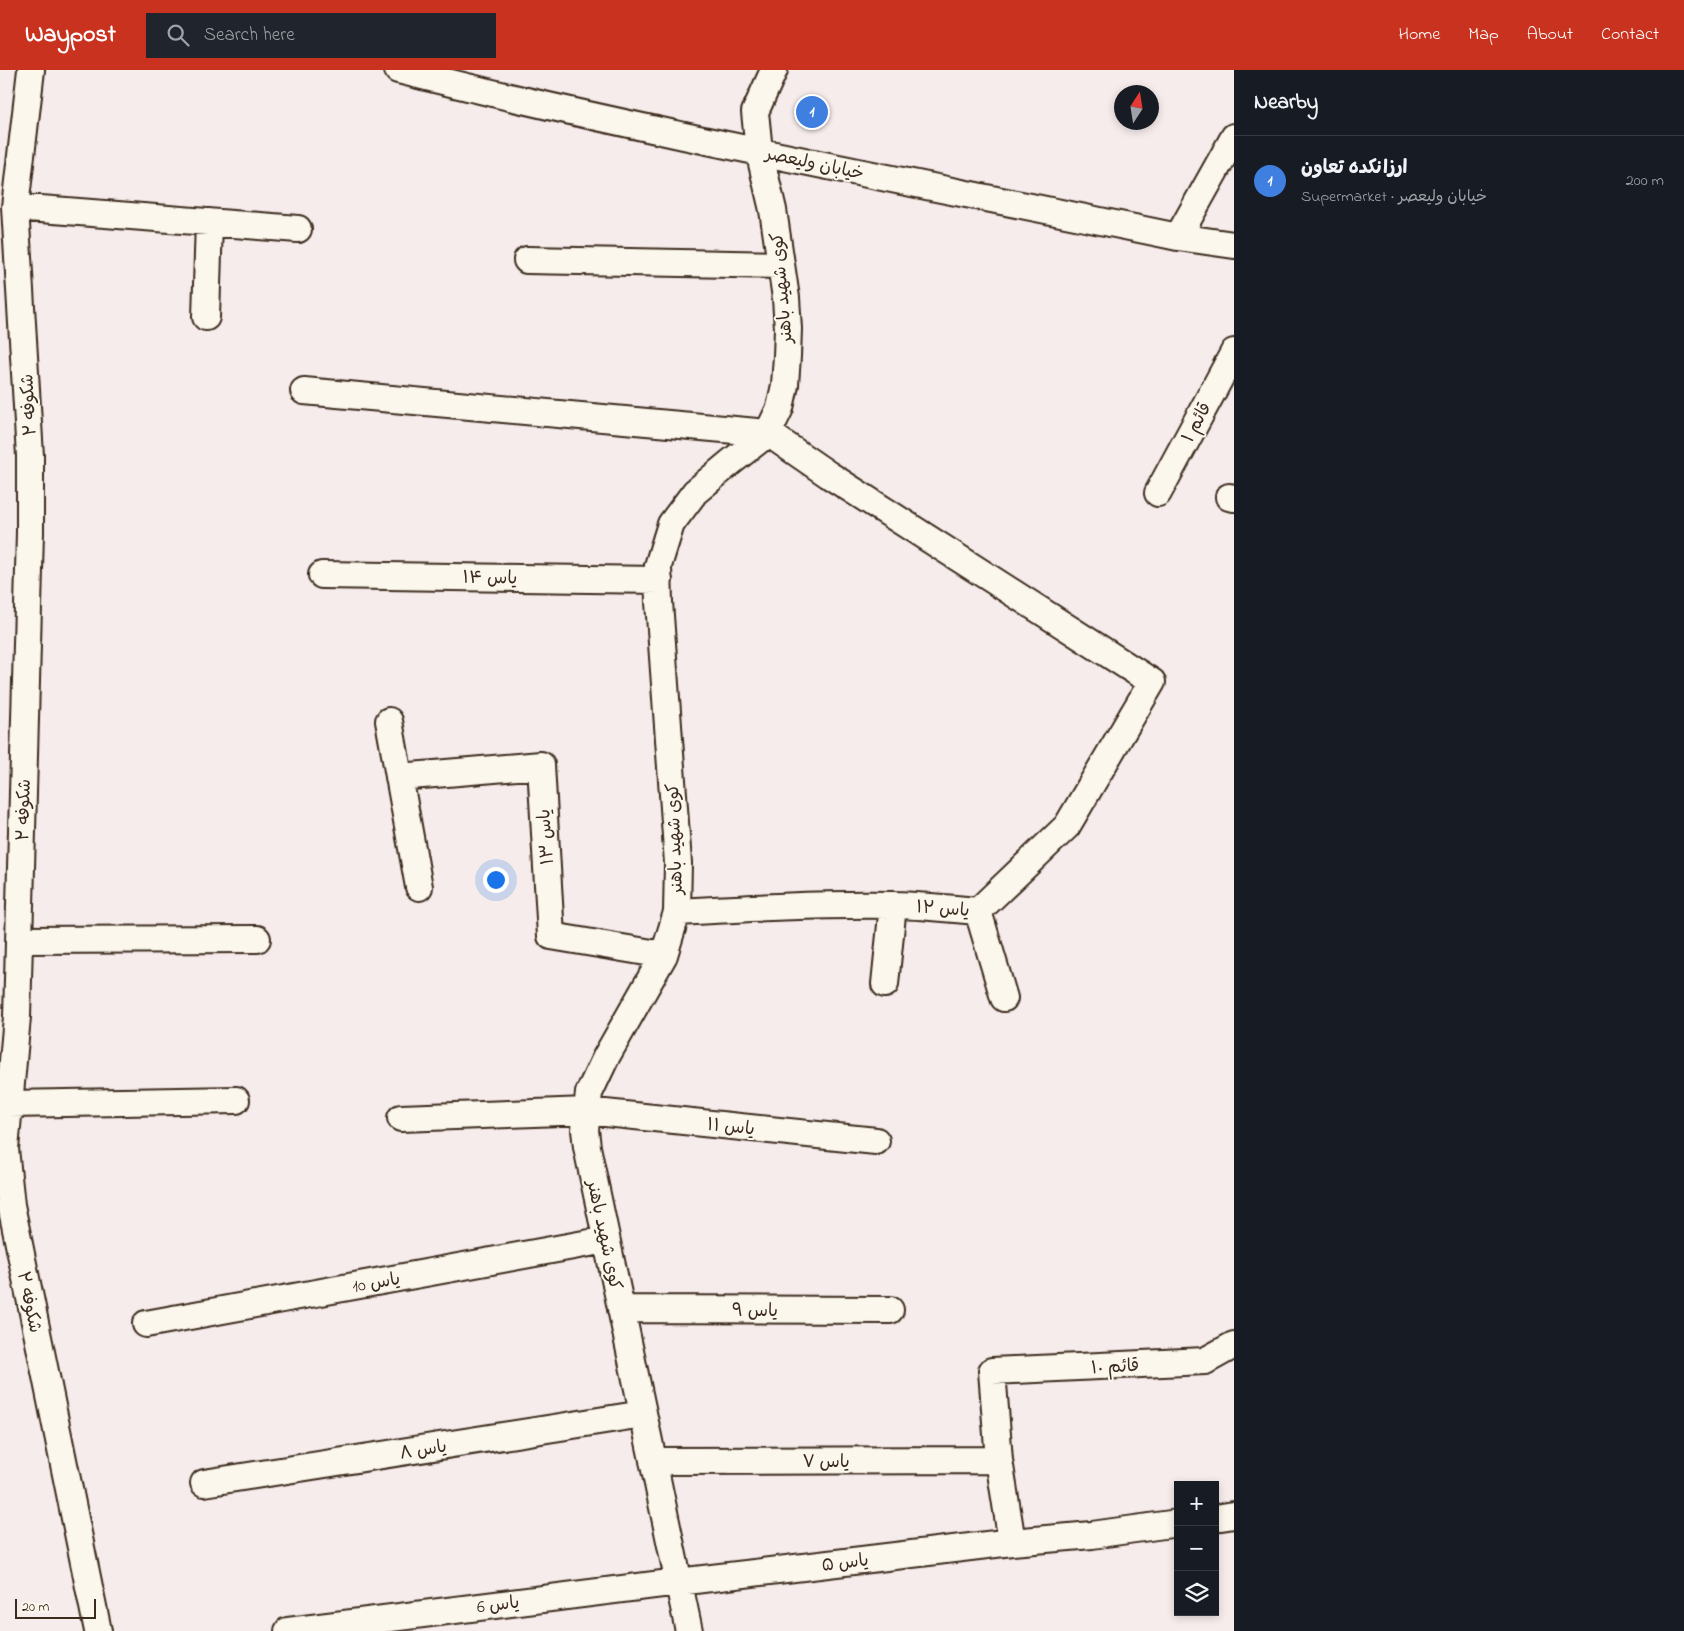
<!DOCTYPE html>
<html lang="en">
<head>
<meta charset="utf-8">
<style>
  body { margin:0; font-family:"Indie Flower","Playpen Sans Arabic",sans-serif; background:#20242c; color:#f1f3f6 }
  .controls { position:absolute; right:15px; bottom:15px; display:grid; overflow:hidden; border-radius:0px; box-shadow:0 2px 8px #0003 }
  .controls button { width:45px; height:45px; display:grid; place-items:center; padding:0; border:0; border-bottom:1px solid #363941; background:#171b24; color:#f1f3f6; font:25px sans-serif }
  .compass { position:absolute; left:1114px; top:15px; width:45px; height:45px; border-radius:50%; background:#171b24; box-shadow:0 2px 8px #0003; rotate:12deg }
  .scale { position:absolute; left:15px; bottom:12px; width:81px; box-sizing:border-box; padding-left:5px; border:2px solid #3b2a1e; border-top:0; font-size:14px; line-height:18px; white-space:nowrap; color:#3b2a1e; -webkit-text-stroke:4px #fbf7ec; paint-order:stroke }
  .you { position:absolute; left:495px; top:809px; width:18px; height:18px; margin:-12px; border:4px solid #fff; border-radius:50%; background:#1a73e8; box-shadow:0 0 0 8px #1a73e833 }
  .badge { display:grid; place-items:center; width:32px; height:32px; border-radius:50%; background:#c8321e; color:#fff; font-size:16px; font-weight:700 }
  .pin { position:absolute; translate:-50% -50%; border:2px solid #fff; box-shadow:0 1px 5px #0006 }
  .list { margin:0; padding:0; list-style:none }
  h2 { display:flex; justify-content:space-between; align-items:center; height:65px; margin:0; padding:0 20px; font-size:21px }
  h2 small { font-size:16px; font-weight:400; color:#9ea1a6 }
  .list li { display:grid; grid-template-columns:32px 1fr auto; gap:15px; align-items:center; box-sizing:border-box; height:90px; padding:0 20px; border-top:1px solid #363941 }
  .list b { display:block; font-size:19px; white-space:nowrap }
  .list p { margin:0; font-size:16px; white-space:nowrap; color:#9ea1a6 }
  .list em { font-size:16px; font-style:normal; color:#9ea1a6 }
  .icon { flex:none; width:28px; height:28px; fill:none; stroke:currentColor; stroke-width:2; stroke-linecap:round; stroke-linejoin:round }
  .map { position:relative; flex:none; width:1234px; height:1561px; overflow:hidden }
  header { display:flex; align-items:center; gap:30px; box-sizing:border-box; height:70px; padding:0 25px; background:#c8321e; color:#fff }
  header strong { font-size:24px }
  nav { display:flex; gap:28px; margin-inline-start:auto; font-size:18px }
  .search { width:350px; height:45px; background:#20242c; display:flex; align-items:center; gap:12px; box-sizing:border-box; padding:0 18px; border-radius:0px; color:#9ea1a6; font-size:19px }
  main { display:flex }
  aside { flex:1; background:#171b24 }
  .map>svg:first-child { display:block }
</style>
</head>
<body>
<header>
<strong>Waypost</strong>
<div class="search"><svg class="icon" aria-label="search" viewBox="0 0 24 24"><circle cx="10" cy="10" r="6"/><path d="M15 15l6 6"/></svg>Search here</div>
<nav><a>Home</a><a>Map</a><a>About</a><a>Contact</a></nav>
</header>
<main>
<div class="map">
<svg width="1234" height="1561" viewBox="0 0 1234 1561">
  <rect width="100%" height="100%" fill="#f6eceb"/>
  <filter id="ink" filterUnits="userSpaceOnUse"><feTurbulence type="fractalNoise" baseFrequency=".02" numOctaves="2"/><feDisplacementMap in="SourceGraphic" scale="10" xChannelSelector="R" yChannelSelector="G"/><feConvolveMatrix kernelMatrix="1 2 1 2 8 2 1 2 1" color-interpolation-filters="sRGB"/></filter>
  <g filter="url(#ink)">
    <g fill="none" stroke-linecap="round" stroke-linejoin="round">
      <defs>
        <path id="street" d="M31 0 15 137 30 386V462L17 947 5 1079 11 1135 98 1561
          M398 0C656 65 918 113 1178 167L1234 175
          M15 137 298 159
          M1178 167 1234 67
          M527 190 781 195
          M206 247 209 152
          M304 321 768 363 829 405 1152 612 1067 756 978 841C949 839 920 835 891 835 819 834 748 838 677 842
          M1158 423 1234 282
          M1229 427 1234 428
          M322 505 659 510
          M389 651 419 817
          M399 707 541 695 551 866 664 885
          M978 841 1004 928
          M19 870 257 869
          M885 914 893 835
          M9 1034 236 1030
          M401 1048 586 1041 876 1071
          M621 1239 890 1240
          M146 1254 606 1170
          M653 1391 999 1390
          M204 1413 643 1344
          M1215 1448 1234 1445
          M1178 1453 1092 1465 1012 1472 999 1390 992 1301 1205 1291 1234 1275
          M288 1561 678 1512 1012 1472
          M689 1561 587 1077 585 1060 589 1023 606 987 664 885 677 842 678 793 659 532 658 496 671 454 695 422 731 392 768 363 780 338 785 315 787 286 788 259 786 228 773 140 759 81 755 42 774 0"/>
      </defs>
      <use href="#street" stroke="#3b2a1e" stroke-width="30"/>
      <use href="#street" stroke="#fbf7ec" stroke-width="26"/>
    </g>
  </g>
  <g text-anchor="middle" stroke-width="4" stroke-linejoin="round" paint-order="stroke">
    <g font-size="18" fill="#3b2a1e" stroke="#fbf7ec">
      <text transform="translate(815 93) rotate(12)" y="6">خیابان ولیعصر</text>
      <text transform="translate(781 218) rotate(-95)" y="6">کوی شهید باهنر</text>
      <text transform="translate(28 335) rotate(-93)" y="6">شکوفه ۲</text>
      <text transform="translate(1196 352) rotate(-62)" y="6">قائم ۱</text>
      <text transform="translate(490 507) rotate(1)" y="6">یاس ۱۴</text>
      <text transform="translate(23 740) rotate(-88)" y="6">شکوفه ۲</text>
      <text transform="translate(545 767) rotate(-94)" y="6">یاس ۱۳</text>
      <text transform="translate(674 769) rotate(-92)" y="6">کوی شهید باهنر</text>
      <text transform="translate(943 838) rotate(4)" y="6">یاس ۱۲</text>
      <text transform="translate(731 1056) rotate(6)" y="6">یاس ۱۱</text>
      <text transform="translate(605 1165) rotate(78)" y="6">کوی شهید باهنر</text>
      <text transform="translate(376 1212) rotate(-10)" y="6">یاس 10</text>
      <text transform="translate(30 1232) rotate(78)" y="6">شکوفه ۲</text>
      <text x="755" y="1246">یاس ۹</text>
      <text transform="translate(1115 1296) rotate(-3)" y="6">قائم ۱۰</text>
      <text transform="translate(423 1379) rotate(-9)" y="6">یاس ۸</text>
      <text x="826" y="1397">یاس ۷</text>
      <text transform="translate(845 1492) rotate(-7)" y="6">یاس ۵</text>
      <text transform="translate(498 1534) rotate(-7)" y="6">یاس 6</text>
    </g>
  </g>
</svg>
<div class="controls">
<button>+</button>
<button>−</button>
<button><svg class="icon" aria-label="layers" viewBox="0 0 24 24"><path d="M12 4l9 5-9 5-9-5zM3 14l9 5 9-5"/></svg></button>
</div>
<svg class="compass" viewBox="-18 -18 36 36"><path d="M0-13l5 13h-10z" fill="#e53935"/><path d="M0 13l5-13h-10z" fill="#9ea1a6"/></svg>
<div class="scale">20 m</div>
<div class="you"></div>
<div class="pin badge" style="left:812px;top:42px;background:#3f7fe0">1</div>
</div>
<aside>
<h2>Nearby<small></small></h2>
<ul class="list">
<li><span class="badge" style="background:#3f7fe0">1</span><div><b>ارزانکده تعاون</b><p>Supermarket · خیابان ولیعصر</p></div><em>200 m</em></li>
</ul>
</aside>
</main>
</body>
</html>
